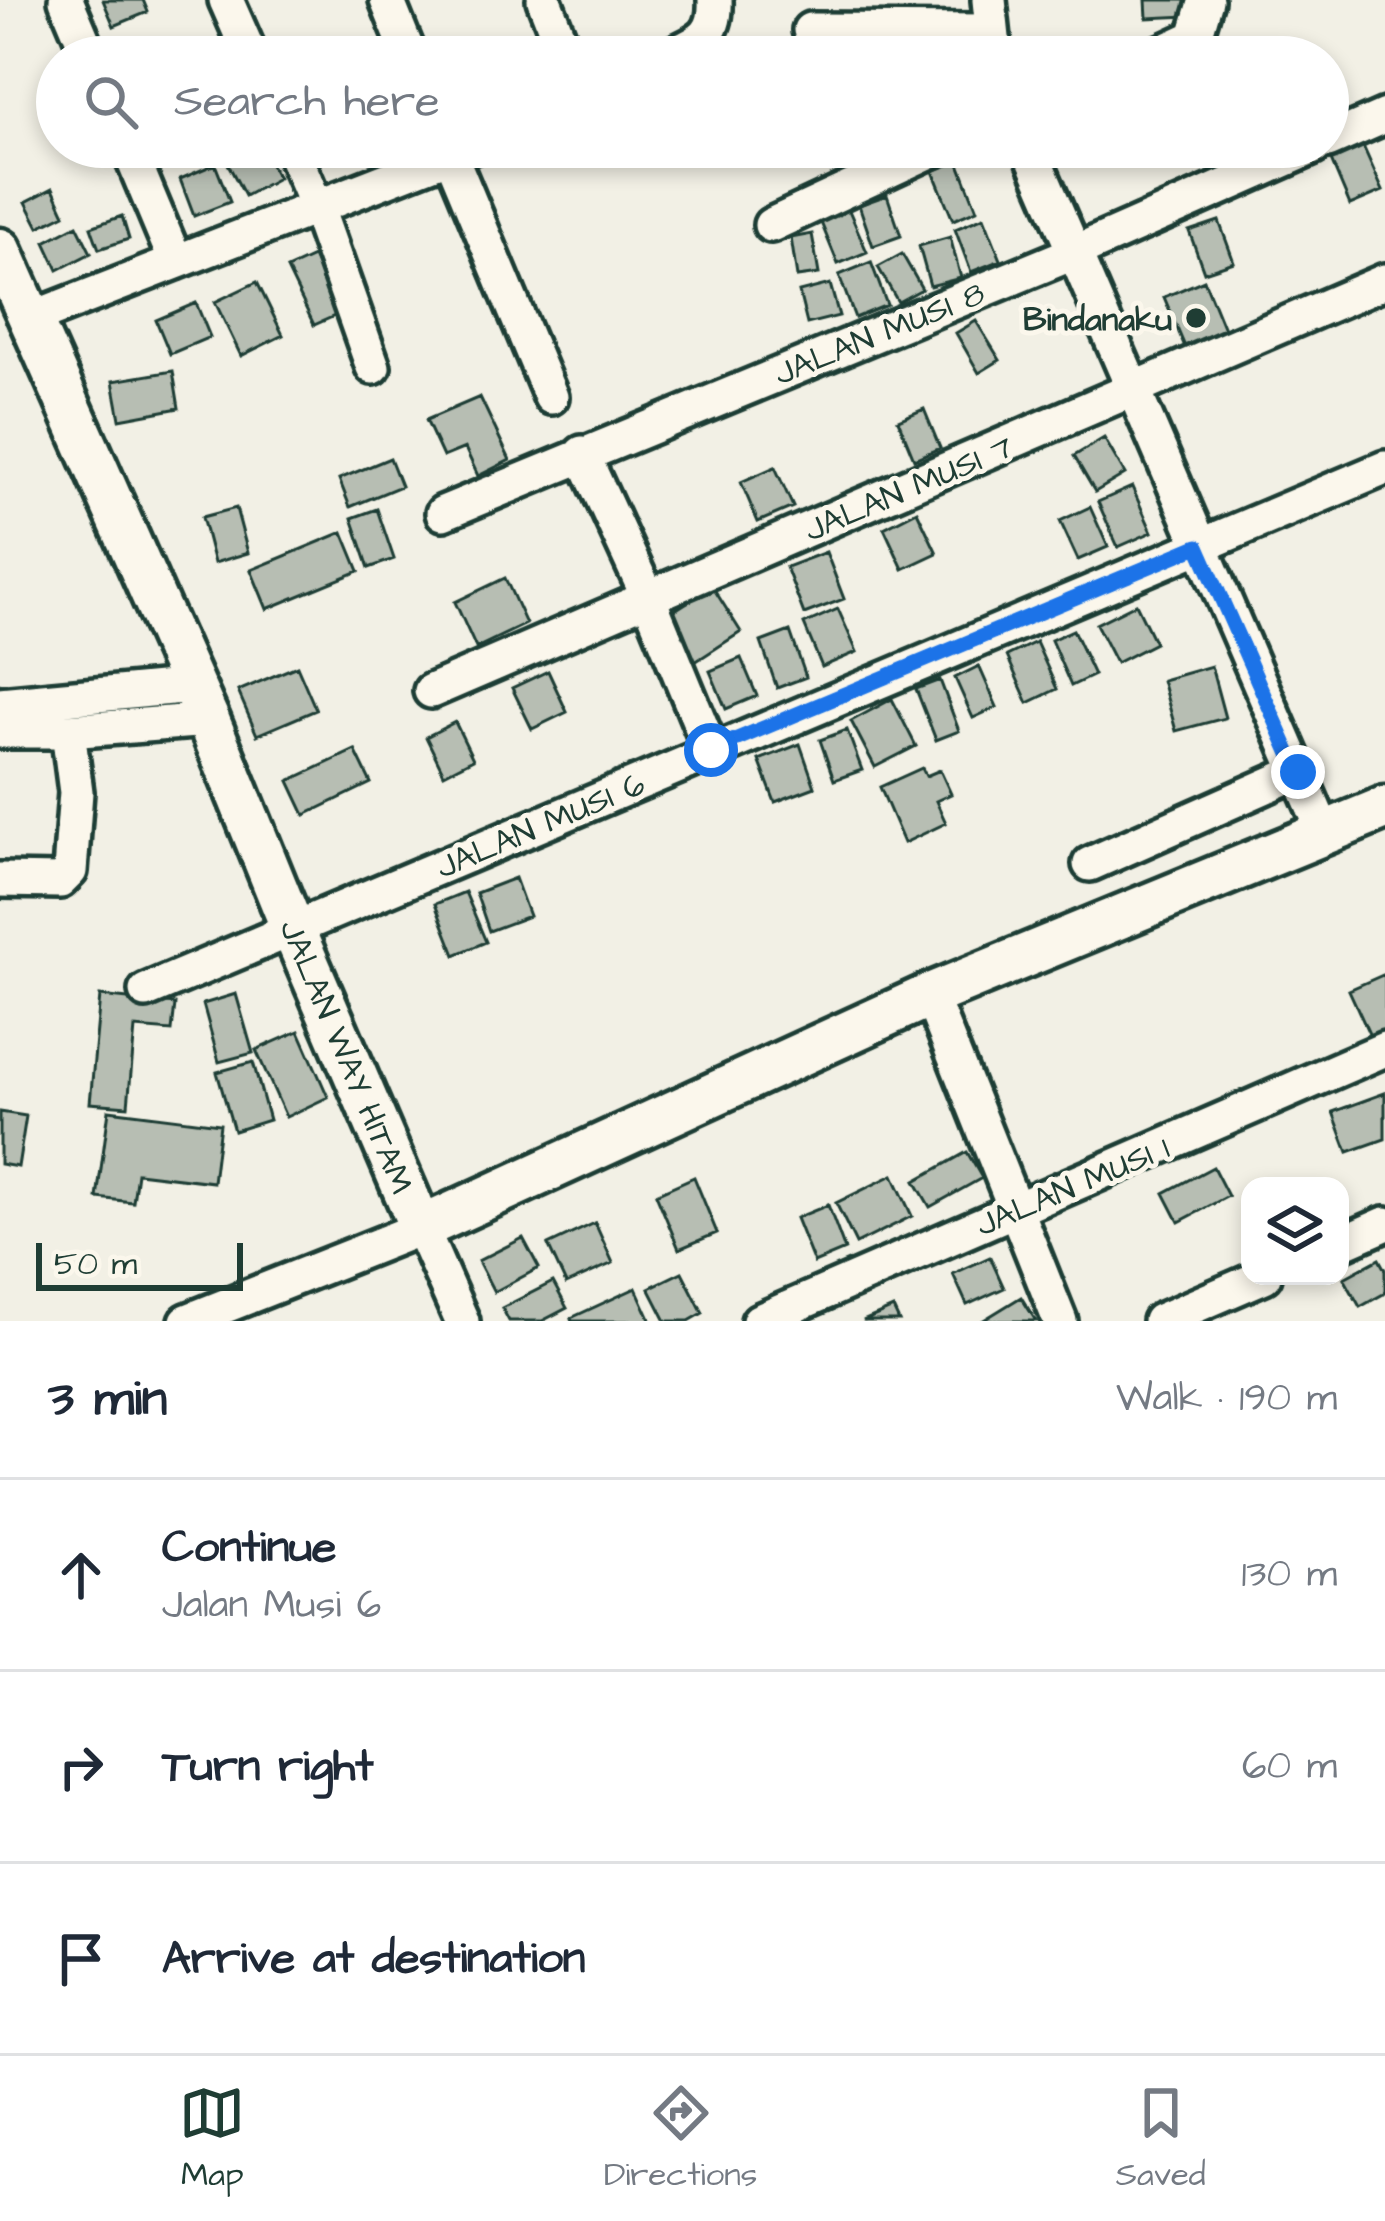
<!DOCTYPE html>
<html lang="en">
<head>
<meta charset="utf-8">
<style>
  body { margin:0; font-family:"Architects Daughter",sans-serif; background:#f2f2f3; color:#1f2937 }
  .controls { position:absolute; right:36px; bottom:36px; display:grid; overflow:hidden; border-radius:24px; box-shadow:0 6px 18px #0003 }
  .controls button { width:108px; height:108px; display:grid; place-items:center; padding:0; border:0; border-bottom:3px solid #e0e1e3; background:#fff; color:#1f2937; font:60px sans-serif }
  .scale { position:absolute; left:36px; bottom:30px; width:207px; box-sizing:border-box; padding-left:12px; border:6px solid #1f3d34; border-top:0; font-size:33px; line-height:42px; white-space:nowrap; color:#1f3d34; -webkit-text-stroke:9px #fbf7ec; paint-order:stroke }
  .stop { position:absolute; width:36px; height:36px; margin:-27px; border:9px solid #1a73e8; border-radius:50%; background:#fff }
  .stop.end { background:#1a73e8; border-color:#fff; box-shadow:0 3px 12px #0008 }
  .list { margin:0; padding:0; list-style:none }
  h2 { display:flex; justify-content:space-between; align-items:center; height:156px; margin:0; padding:0 48px; font-size:51px }
  h2 small { font-size:39px; font-weight:400; color:#747a83 }
  .list li { display:grid; grid-template-columns:78px 1fr auto; gap:36px; align-items:center; box-sizing:border-box; height:192px; padding:0 48px; border-top:3px solid #e0e1e3 }
  .list b { display:block; font-size:45px; white-space:nowrap }
  .list p { margin:0; font-size:39px; white-space:nowrap; color:#747a83 }
  .list em { font-size:39px; font-style:normal; color:#747a83 }
  .icon { flex:none; width:66px; height:66px; fill:none; stroke:currentColor; stroke-width:2; stroke-linecap:round; stroke-linejoin:round }
  .map { position:relative; flex:none; width:1385px; height:1321px; overflow:hidden }
  .search { position:absolute; background:#fff; box-shadow:0 6px 18px #0003; left:36px; right:36px; top:36px; height:132px; display:flex; align-items:center; gap:30px; box-sizing:border-box; padding:0 42px; border-radius:66px; color:#747a83; font-size:45px }
  .sheet { height:732px; background:#fff }
  nav { display:flex; justify-content:space-around; align-items:center; box-sizing:border-box; height:168px; border-top:3px solid #e0e1e3; background:#fff; font-size:33px; color:#747a83 }
  nav a { display:grid; justify-items:center; gap:6px }
  nav .on { color:#1f3d34 }
  .map>svg:first-child { display:block }
</style>
</head>
<body>
<div class="map">
<svg width="1385" height="1321" viewBox="0 0 1385 1321">
  <rect width="100%" height="100%" fill="#f2f0e5"/>
  <filter id="ink" filterUnits="userSpaceOnUse"><feTurbulence type="fractalNoise" baseFrequency=".00833" numOctaves="2"/><feDisplacementMap in="SourceGraphic" scale="24" xChannelSelector="R" yChannelSelector="G"/><feConvolveMatrix kernelMatrix="1 2 1 2 8 2 1 2 1" color-interpolation-filters="sRGB"/></filter>
  <g filter="url(#ink)">
    <path fill="#b7beb3" stroke="#1f3d34" stroke-width="3" d="M103 0H143L148 12 114 26Z
      M1146 0H1187L1188 16 1147 18Z
      M1363 146 1383 191 1350 205 1331 160Z
      M254 147H261L278 178 245 196 227 162Z
      M958 161 977 210 953 220 933 171Z
      M215 164 230 202 194 216 180 179Z
      M53 188 65 214 39 227 26 202Z
      M887 195 901 236 873 246 859 205Z
      M848 208 867 252 838 264 820 220Z
      M122 216 129 239 99 249 91 227Z
      M984 217 1001 260 971 272 955 229Z
      M1219 221 1234 262 1204 272 1189 231Z
      M77 225 91 253 58 270 45 242Z
      M812 234 819 274 797 277 791 238Z
      M950 237 961 278 930 286 919 246Z
      M902 254 922 289 898 302 878 267Z
      M313 257 339 314 314 325 287 269Z
      M871 262 887 305 855 318 839 275Z
      M1204 280 1228 339 1188 354 1164 297Z
      M257 282 283 335 241 356 215 302Z
      M830 284 839 316 807 324 799 292Z
      M196 303 210 337 170 354 156 320Z
      M976 321 1000 360 979 373 956 333Z
      M173 371 179 408 120 419 113 381Z
      M480 397 510 460 478 476 465 448 443 457 426 420Z
      M924 409 940 448 914 459 898 420Z
      M1104 438 1125 474 1095 492 1074 456Z
      M390 458 401 486 350 507 339 479Z
      M775 467 793 507 758 522 741 482Z
      M1132 487 1152 532 1118 547 1098 502Z
      M1090 507 1108 547 1078 560 1060 521Z
      M236 508 248 553 214 563 202 517Z
      M377 509 394 559 369 568 352 518Z
      M917 511 937 553 903 569 884 528Z
      M343 532 359 571 267 609 251 570Z
      M826 552 844 599 804 614 786 567Z
      M505 578 526 624 476 648 455 602Z
      M712 586 741 632 695 662 666 616Z
      M1136 604 1155 643 1116 663 1096 624Z
      M838 609 857 652 822 667 804 624Z
      M1073 630 1094 675 1071 686 1051 640Z
      M790 631 806 677 777 688 761 642Z
      M1036 642 1057 689 1028 703 1007 656Z
      M741 658 757 696 726 709 710 671Z
      M297 666 316 710 257 735 238 691Z
      M979 666 997 707 973 718 955 678Z
      M1211 666 1225 718 1176 731 1162 680Z
      M548 671 567 712 532 729 512 688Z
      M940 680 959 731 936 740 916 689Z
      M892 699 916 746 875 767 851 721Z
      M455 722 473 759 444 774 426 737Z
      M847 730 862 770 834 780 820 740Z
      M800 744 815 787 775 802 759 760Z
      M355 750 371 783 305 815 289 781Z
      M922 768 926 776 940 770 951 794 936 801 946 823 904 843 880 787Z
      M515 878 529 916 489 931 476 893Z
      M465 892 486 942 455 955 435 904Z
      M1385 974V1030L1370 1036 1349 990Z
      M236 994 253 1053 219 1062 203 1004Z
      M100 996 175 1004 172 1031 135 1028 128 1106 90 1103Z
      M299 1031 328 1097 286 1117 256 1050Z
      M253 1062 269 1120 234 1131 217 1072Z
      M1385 1093V1139L1348 1152 1333 1112Z
      M109 1110 220 1124 213 1182 137 1173 133 1202 97 1198Z
      M0 1112 26 1116 18 1167 0 1164Z
      M967 1152 982 1178 930 1207 915 1181Z
      M1213 1167 1228 1196 1179 1222 1164 1193Z
      M893 1175 912 1216 856 1244 836 1203Z
      M694 1177 717 1233 679 1249 656 1194Z
      M828 1205 845 1250 814 1263 796 1218Z
      M595 1223 613 1263 566 1284 548 1245Z
      M523 1238 539 1268 494 1292 478 1261Z
      M990 1257 1004 1288 967 1305 953 1274Z
      M1379 1259 1385 1270V1293L1360 1307 1344 1278Z
      M682 1272 703 1313 689 1321H666L649 1288Z
      M553 1282 567 1308 542 1321H509L502 1308Z
      M636 1288 651 1321H572L571 1318Z
      M1021 1297 1036 1321H982Z
      M893 1308 899 1321H863Z"/>
    <g fill="none" stroke-linecap="round" stroke-linejoin="round">
      <defs>
        <path id="minor" d="M66 0 90 57
          M226 0 251 57
          M387 0 410 57
          M544 0 566 57
          M989 0 995 57
          M810 30 991 31
          M667 57C698 42 717 38 715 0
          M1152 57 1195 37 1206 0
          M1328 141 1385 116
          M128 147 176 262
          M291 147 317 208 373 367
          M447 147 551 397
          M1029 147 1324 832
          M771 225 939 147
          M30 319 471 147
          M582 453 648 597 711 750
          M443 513 1073 253 1314 147
          M431 691 1385 281
          M0 704 193 686
          M0 731H68L208 720
          M1090 864 1298 772
          M0 880 60 881 70 871 76 792 68 731
          M146 991 1385 468
          M930 995 1060 1321
          M1340 1244 1385 1224
          M187 1321 421 1228 462 1321
          M759 1321 1385 1049
          M1160 1321 1264 1276"/>
        <path id="tertiary" d="M0 250 208 720 294 932 421 1228 930 995 1385 808"/>
      </defs>
      <use href="#minor" stroke="#1f3d34" stroke-width="42"/>
      <use href="#tertiary" stroke="#1f3d34" stroke-width="51"/>
      <use href="#minor" stroke="#fbf7ec" stroke-width="33"/>
      <use href="#tertiary" stroke="#fbf7ec" stroke-width="42"/>
    </g>
  </g>
  <g fill="none" stroke-linecap="round" stroke-linejoin="round" filter="url(#ink)">
    <path stroke="#1a73e8" stroke-width="15" d="M711 750 1198 546 1298 772"/>
  </g>
  <circle fill="#1f3d34" stroke="#fbf7ec" stroke-width="4.5" cx="1196" cy="318" r="12"/>
  <g text-anchor="middle" stroke-width="10" stroke-linejoin="round" paint-order="stroke">
    <g font-size="33" font-weight="bold" fill="#1f3d34" stroke="#fbf7ec" text-anchor="end">
      <text x="1172" y="330">Bindanaku</text>
    </g>
    <g font-size="33" fill="#1f3d34" stroke="#fbf7ec">
      <text transform="translate(879 332) rotate(-22)" y="12">JALAN MUSI 8</text>
      <text transform="translate(908 487) rotate(-23)" y="12">JALAN MUSI 7</text>
      <text transform="translate(540 824) rotate(-23)" y="12">JALAN MUSI 6</text>
      <text transform="translate(348 1056) rotate(67)" y="12">JALAN WAY HITAM</text>
      <text transform="translate(1072 1185) rotate(-23)" y="12">JALAN MUSI 1</text>
    </g>
  </g>
</svg>
<div class="controls">
<button><svg class="icon" aria-label="layers" viewBox="0 0 24 24"><path d="M12 4l9 5-9 5-9-5zM3 14l9 5 9-5"/></svg></button>
</div>
<div class="scale">50 m</div>
<div class="stop" style="left:711px;top:750px"></div>
<div class="stop end" style="left:1298px;top:772px"></div>
<div class="search"><svg class="icon" aria-label="search" viewBox="0 0 24 24"><circle cx="10" cy="10" r="6"/><path d="M15 15l6 6"/></svg>Search here</div>
</div>
<section class="sheet">
<h2>3 min<small>Walk · 190 m</small></h2>
<ul class="list">
<li><svg class="icon" aria-label="ahead" viewBox="0 0 24 24"><path d="M12 20V5M6 11l6-6 6 6"/></svg><div><b>Continue</b><p>Jalan Musi 6</p></div><em>130 m</em></li>
<li><svg class="icon" aria-label="right" viewBox="0 0 24 24"><path d="M7 20v-9h11M14 6l5 5-5 5"/></svg><div><b>Turn right</b></div><em>60 m</em></li>
<li><svg class="icon" aria-label="arrive" viewBox="0 0 24 24"><path d="M6 21V4h12l-3 4 3 4H6"/></svg><div><b>Arrive at destination</b></div></li>
</ul>
</section>
<nav>
<a class="on"><svg class="icon" aria-label="map" viewBox="0 0 24 24"><path d="M3 6l6-2 6 2 6-2v14l-6 2-6-2-6 2zM9 4v14M15 6v14"/></svg>Map</a>
<a><svg class="icon" aria-label="directions" viewBox="0 0 24 24"><path d="M12 3l9 9-9 9-9-9zM9 14v-3h6M13 9l2 2-2 2"/></svg>Directions</a>
<a><svg class="icon" aria-label="saved" viewBox="0 0 24 24"><path d="M7 4h10v16l-5-4-5 4z"/></svg>Saved</a>
</nav>
</body>
</html>
